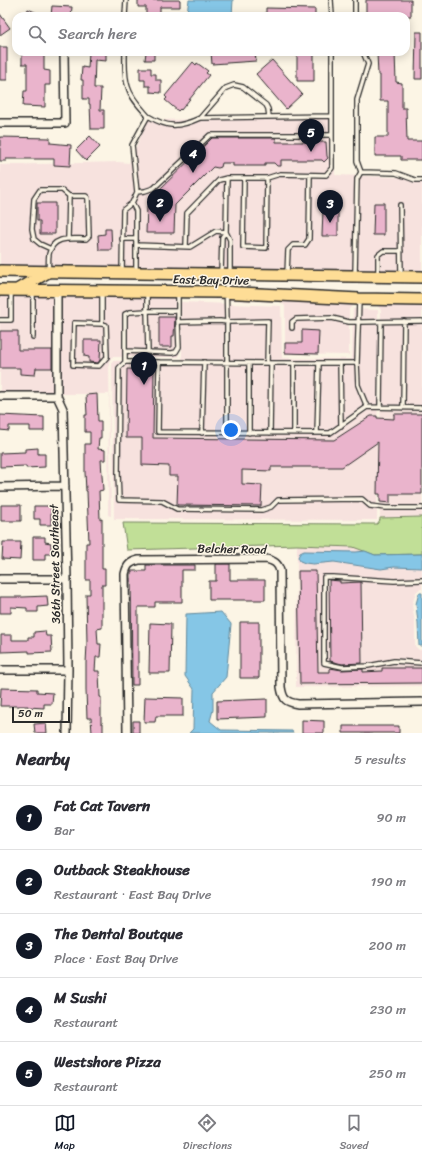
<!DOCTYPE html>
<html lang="en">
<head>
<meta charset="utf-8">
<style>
  body { margin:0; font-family:Sriracha,sans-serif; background:#f2f2f3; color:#2b2b33 }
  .scale { position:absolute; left:12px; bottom:10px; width:58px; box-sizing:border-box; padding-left:4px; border:2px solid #2b2b2b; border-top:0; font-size:11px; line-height:14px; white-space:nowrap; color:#2b2b2b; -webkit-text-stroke:3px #fcf5e5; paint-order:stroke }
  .you { position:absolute; left:231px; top:430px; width:14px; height:14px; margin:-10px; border:3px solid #fff; border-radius:50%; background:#1a73e8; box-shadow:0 0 0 6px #1a73e833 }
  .badge { display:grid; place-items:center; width:26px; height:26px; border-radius:50%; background:#111827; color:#fff; font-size:13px; font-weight:700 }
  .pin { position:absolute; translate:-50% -33px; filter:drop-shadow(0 1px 2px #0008) }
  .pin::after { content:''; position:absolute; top:21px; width:14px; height:12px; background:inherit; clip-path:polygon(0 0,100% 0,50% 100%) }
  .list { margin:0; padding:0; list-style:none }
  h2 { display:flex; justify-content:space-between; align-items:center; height:52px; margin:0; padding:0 16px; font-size:17px }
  h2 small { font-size:13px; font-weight:400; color:#7c7c81 }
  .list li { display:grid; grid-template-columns:26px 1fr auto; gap:12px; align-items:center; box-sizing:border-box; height:64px; padding:0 16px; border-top:1px solid #e1e1e2 }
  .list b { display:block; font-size:15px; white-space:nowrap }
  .list p { margin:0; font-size:13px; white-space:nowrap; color:#7c7c81 }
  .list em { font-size:13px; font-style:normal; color:#7c7c81 }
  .icon { flex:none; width:22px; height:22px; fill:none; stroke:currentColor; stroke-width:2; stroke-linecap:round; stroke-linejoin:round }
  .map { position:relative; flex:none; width:422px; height:733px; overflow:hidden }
  .search { position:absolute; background:#fff; box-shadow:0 2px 10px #0003; left:12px; right:12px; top:12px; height:44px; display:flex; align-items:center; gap:10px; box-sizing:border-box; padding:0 14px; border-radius:12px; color:#7c7c81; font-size:15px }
  .sheet { height:372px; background:#fff }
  nav { display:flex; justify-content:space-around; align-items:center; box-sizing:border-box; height:56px; border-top:1px solid #e1e1e2; background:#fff; font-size:11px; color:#7c7c81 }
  nav a { display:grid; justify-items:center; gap:2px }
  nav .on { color:#111827 }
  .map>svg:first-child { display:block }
</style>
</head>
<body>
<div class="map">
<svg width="422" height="733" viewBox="0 0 422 733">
  <rect width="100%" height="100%" fill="#fcf5e5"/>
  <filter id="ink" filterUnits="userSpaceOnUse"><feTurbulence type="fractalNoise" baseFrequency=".025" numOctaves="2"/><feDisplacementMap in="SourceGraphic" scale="8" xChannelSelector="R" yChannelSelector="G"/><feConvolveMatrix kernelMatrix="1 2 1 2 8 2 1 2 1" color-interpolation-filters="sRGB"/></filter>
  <g filter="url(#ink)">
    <path fill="#f7e2de" d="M334 118 335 175 422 178V271L0 267V165L119 162 129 163 148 120Z
      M0 295H14L15 297 17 295H53V391L0 392Z
      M61 295 219 297 422 304V517L380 518 381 310 378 306 353 305 349 309V355L285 354V306L281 302 182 298 178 302 179 357H112L109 361 111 516 108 515 109 394H61Z
      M181 302 281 306 282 358 352 359 353 309 378 310 377 520 114 519 112 361 182 360Z
      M297 545 353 547 365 551 356 552 313 564 334 562 381 569 394 567 422 568V589H420L416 592 412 605 415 623V646L419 650H422V686L296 687Z"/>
    <path fill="#c1df97" stroke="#768561" d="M422 517V554L375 555 353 547 297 545 127 550 123 523 377 524 380 520V518Z"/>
    <path fill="#85c6e6" stroke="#61889b" d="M189 0H233L232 16H183L187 12Z
      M304 551 356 552 365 551 375 555 422 554V568L394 567 381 569 334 562 313 564 305 563 300 561 298 557 300 553Z
      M419 593H422V646H419L418 623 416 604Z
      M221 612 231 624 226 677 213 692V710L210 721 221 730 292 731 293 733H189L193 729 194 689 185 676 186 614Z"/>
    <path fill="#eab4cc" stroke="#2b2b2b" d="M138 0H180V7H160V16H146V7H138Z
      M366 0H411V16H366Z
      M52 6 72 7 71 16H51Z
      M266 8 315 9V16H266Z
      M28 9 44 16H25Z
      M0 14 10 28 0 35Z
      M416 32H422V79H415Z
      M0 47H7V80H0Z
      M22 52H44V70L50 71V85H45V107L23 106 24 91H27V64H22Z
      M89 52H106V61L95 60 94 88H101L100 110H104V129H91L90 104H89V99H83V80H81L82 67 88 68Z
      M146 52H154V60H145Z
      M211 52H255L256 61 212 64Z
      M297 52H314V81H297Z
      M377 53H395L396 82 402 83V108H406L407 141H422V160H401V156H375V137H388V101H380V75H378Z
      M272 60 302 94 286 109 256 74Z
      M193 62 196 65 197 63 208 71 206 73 209 75 181 110 180 109 178 111 165 100 167 98 165 96Z
      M140 68H151V74H156V80H161V93L150 92V86H145V80H140Z
      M90 136 100 147 86 161 76 150Z
      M0 137 50 138V143L71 145 70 166 54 165V159H6V161H0Z
      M212 138H276V142H326L327 156 328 158 324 162 322 160H281V166H277L274 163H265V166H233V163H222L221 167 218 168 213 167 175 205 174 233H146L147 206H156V193Z
      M37 203H55V234H40V221H37Z
      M374 203H384V235H373Z
      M323 210 338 211V236H322Z
      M105 229H111L112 250H99L98 235 105 234Z
      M159 317H175L174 336H172V347H159Z
      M302 330 319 331 318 354 285 353V343H302Z
      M0 331H18V350H52V368H36L35 375 20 374V368H0Z
      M84 340H101L100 360 98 363 89 362V357L84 356Z
      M127 369 154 370 153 438 334 440 371 416H377V418L394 419V414H422V494H390V503L380 502V494H377L378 442 342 467H271V471L242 470V484L262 485 261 506 177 505 178 476H169V466L142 465V438H126Z
      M97 394 98 421H101V438H99L98 449 105 450V460H101L103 490 99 491 100 520 102 519V569H105V585H102V628L97 629 98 644H101L100 657H96L95 671H99L100 697H101V723H103V733H92L91 718H87L86 690V663L87 644 86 594H90V580H86V543H89L87 491H86L85 472V444H90V432H85V415H87L86 395Z
      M0 415 44 417V431H30V426H9V431L0 430Z
      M38 448V454H45V467L26 468V466L0 467V453L25 452V449Z
      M1 505H21V521H1Z
      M34 506H51V525H40V519H34Z
      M33 537H45V542L51 543V554H45V560H33Z
      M3 542H21L20 560 2 559Z
      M216 564H230V580H265V600H209V581H216Z
      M146 565H195V570H182V602H155V607H138V685H132L131 571H146Z
      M298 571H316L318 672H330V668L342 670 363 669V672L382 671V668H422V683L300 684Z
      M329 580 340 581V583L361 582 362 663 342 664 330 661Z
      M47 596 48 606 38 607V612H27V608L11 607V613H0V597H23Z
      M240 622H259V678H240Z
      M150 623 171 624 170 673H149Z
      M45 631 46 636H51L52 652 29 653V651L1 652V635H12V640H28V637H34V632Z
      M1 688 37 689V692L53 693 52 704H44V708L28 707V706H0Z
      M145 697 183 698V716H156L155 722H144Z
      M267 699V717L217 719V701Z
      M302 720 324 721V733H302Z
      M133 721H139V733H133Z
      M46 723 47 733H35L34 724Z
      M343 726H399V733H343Z"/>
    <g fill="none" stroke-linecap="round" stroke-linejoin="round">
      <defs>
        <path id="lane" d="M331 0 332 16
          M355 0V16
          M125 16 126 0
          M125 52C125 63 124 76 128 87 131 98 141 108 148 116
          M200 118 226 88 234 85 243 87 266 105 268 109 269 117
          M361 172 357 161V100L368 64 363 52
          M227 178 226 232 230 240V272
          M244 178 243 247 266 248 267 178
          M137 192 145 191 154 188 210 135H332
          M132 203 137 192 132 145 148 116C168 128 178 128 200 118L332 116
          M400 205 401 275
          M122 239H136
          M136 245 190 247 216 231 226 232
          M186 246 187 213 219 180 227 178H267L280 174 326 175 332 168V52
          M51 249 40 244 34 239 32 229 34 199 40 190H62L69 196
          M48 271C49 265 48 260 49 254 53 235 72 239 86 239L89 236 88 198 86 196H69L68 239
          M122 272 123 210 132 203 136 211V272
          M221 273 222 237 226 232
          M287 274 288 250 293 245H305L309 239 310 175
          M355 274 357 179 361 172 396 173 415 180H422
          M378 274V255L383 251H401
          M102 292V324L74 323 73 365 99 366 107 357 106 325 102 324
          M147 292V311H177
          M178 293V322L220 321 227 322V433
          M0 320H11V292
          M292 328V322L296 319 332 318 349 322H362L422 321
          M33 337V292
          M125 351 172 353 176 352 179 347 178 322
          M125 362V314L130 312 147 311 148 352
          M159 362 267 363 268 321 227 322 226 276
          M267 363H357L359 300
          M294 363V433
          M340 363 341 426
          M357 363 358 385 367 407
          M380 407 381 322
          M403 408 404 321
          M422 408 367 407 330 433 158 432 159 362H125L119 368 118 473 119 500 162 501 177 509 262 510 271 507 278 500 362 499 370 506 386 508H422
          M202 433 204 362
          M249 433V363
          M270 433 271 364
          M317 433 319 363
          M422 580 394 581 333 577H324V663L342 667 368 666 394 661 422 663"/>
        <path id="street" d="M0 123H65L64 52
          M57 291V396L63 409 67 579 68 670 67 733
          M0 396H57
          M0 487 65 486
          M0 579H67
          M0 670H68
          M127 733 125 574C127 565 130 562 139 560L266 559C274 561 278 563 280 571L281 687C283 700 286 702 298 704L422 702"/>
        <path id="primary" d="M0 271 422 277
          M0 290 219 292 359 299 422 300
          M17 290 48 272"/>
      </defs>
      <use href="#lane" stroke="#2b2b2b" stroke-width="6"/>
      <use href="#street" stroke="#2b2b2b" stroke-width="10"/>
      <use href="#primary" stroke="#2b2b2b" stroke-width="14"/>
      <use href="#lane" stroke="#fcf5e5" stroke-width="3.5"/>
      <use href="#street" stroke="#fcf5e5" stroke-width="7"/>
      <use href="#primary" stroke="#fedd96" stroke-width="11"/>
    </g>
  </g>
  <g text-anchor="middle" stroke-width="3" stroke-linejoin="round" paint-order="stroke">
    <g font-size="12" fill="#2b2b2b" stroke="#fcf5e5">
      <text transform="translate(211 280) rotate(1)" y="4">East Bay Drive</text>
      <text transform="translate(232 549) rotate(1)" y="4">Belcher Road</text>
      <text transform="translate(55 564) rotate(-91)" y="4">36th Street Southeast</text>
    </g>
  </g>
</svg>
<div class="scale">50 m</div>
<div class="you"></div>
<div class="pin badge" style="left:144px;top:385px">1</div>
<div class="pin badge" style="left:160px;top:222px">2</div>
<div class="pin badge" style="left:330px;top:223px">3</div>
<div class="pin badge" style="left:193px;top:173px">4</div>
<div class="pin badge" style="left:311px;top:152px">5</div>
<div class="search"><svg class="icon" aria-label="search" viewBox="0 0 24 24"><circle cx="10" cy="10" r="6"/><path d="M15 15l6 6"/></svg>Search here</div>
</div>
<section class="sheet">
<h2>Nearby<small>5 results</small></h2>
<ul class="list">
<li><span class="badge">1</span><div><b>Fat Cat Tavern</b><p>Bar</p></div><em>90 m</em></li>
<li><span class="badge">2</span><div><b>Outback Steakhouse</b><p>Restaurant · East Bay Drive</p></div><em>190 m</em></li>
<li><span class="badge">3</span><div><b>The Dental Boutque</b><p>Place · East Bay Drive</p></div><em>200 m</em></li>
<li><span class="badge">4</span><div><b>M Sushi</b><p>Restaurant</p></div><em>230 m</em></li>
<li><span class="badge">5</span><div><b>Westshore Pizza</b><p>Restaurant</p></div><em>250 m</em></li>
</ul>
</section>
<nav>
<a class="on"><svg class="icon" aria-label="map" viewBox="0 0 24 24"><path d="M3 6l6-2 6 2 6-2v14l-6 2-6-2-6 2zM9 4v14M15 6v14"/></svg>Map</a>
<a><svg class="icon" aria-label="directions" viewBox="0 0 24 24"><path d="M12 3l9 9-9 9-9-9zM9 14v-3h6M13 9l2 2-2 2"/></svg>Directions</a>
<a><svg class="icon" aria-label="saved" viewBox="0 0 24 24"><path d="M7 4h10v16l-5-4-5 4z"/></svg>Saved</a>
</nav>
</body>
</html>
